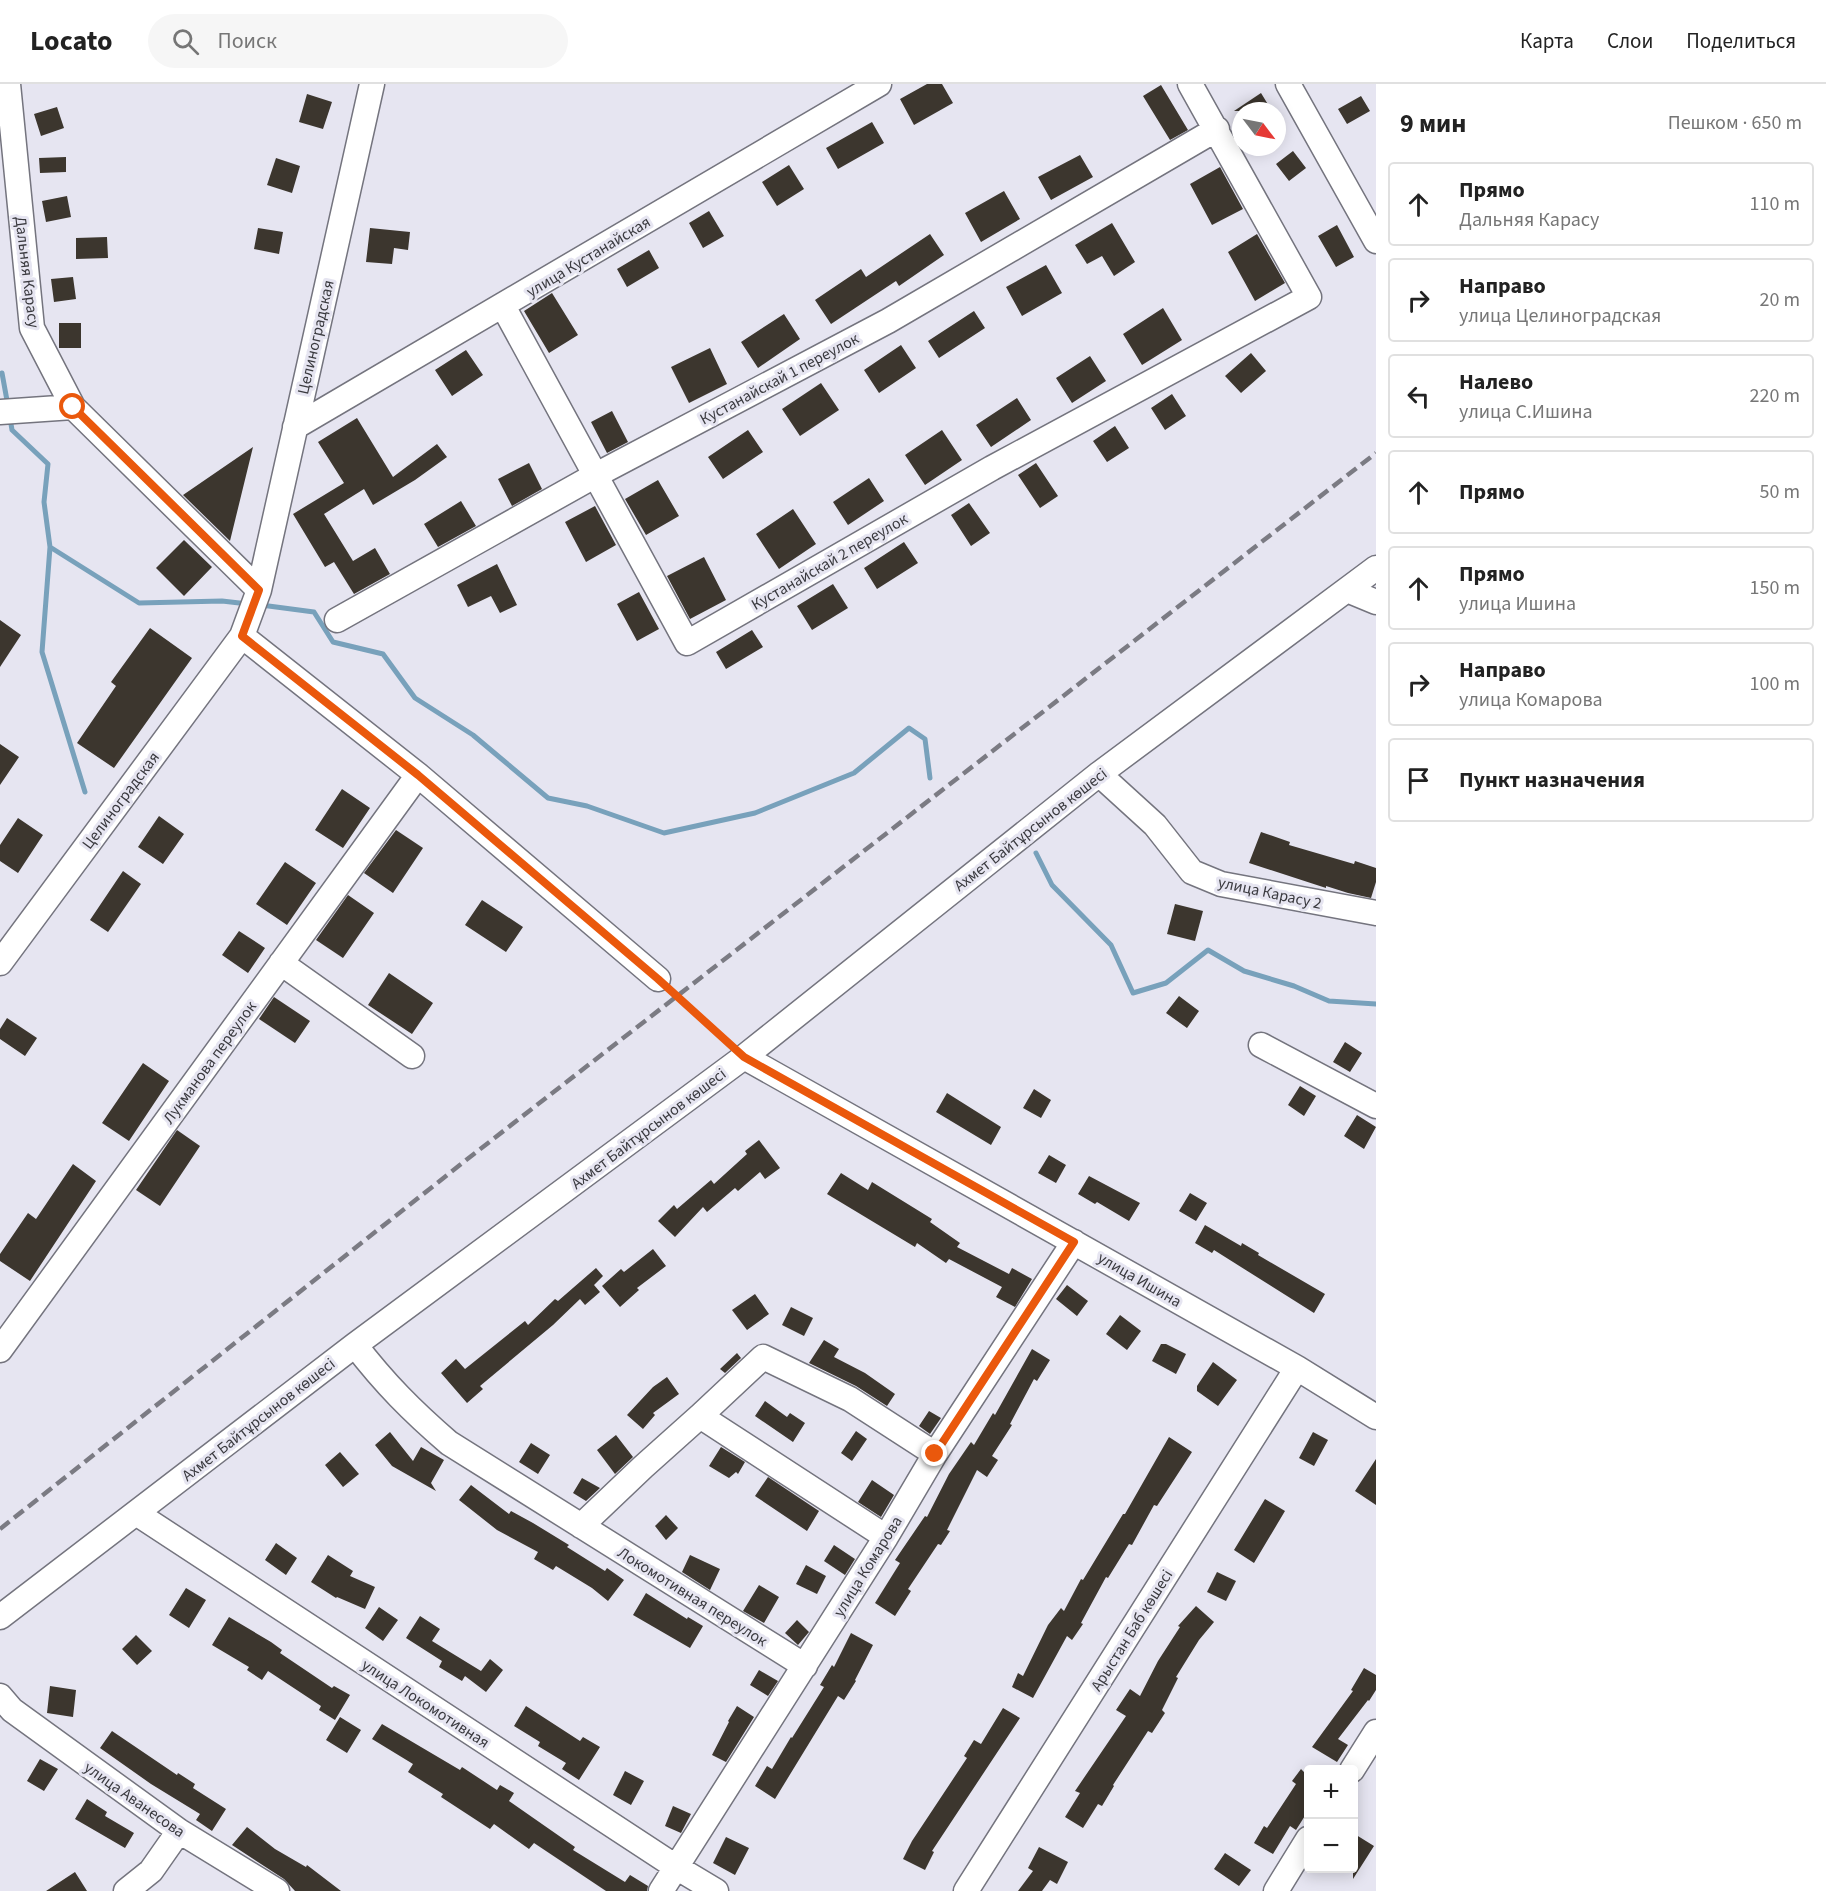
<!DOCTYPE html>
<html lang="ru">
<head>
<meta charset="utf-8">
<style>
  body { margin:0; font-family:"Source Sans 3",sans-serif; background:#f6f6f6; color:#222 }
  .controls { position:absolute; right:18px; bottom:18px; display:grid; overflow:hidden; border-radius:6px; box-shadow:0 3px 15px #0003 }
  .controls button { width:54px; height:54px; display:grid; place-items:center; padding:0; border:0; border-bottom:2px solid #e0e0e0; background:#fff; color:#222; font:30px sans-serif }
  .compass { position:absolute; left:1232px; top:18px; width:54px; height:54px; border-radius:50%; background:#fff; box-shadow:0 3px 15px #0003; rotate:122deg }
  .stop { position:absolute; width:18px; height:18px; margin:-14px; border:4px solid #ea580c; border-radius:50%; background:#fff }
  .stop.end { background:#ea580c; border-color:#fff; box-shadow:0 2px 6px #0008 }
  .list { margin:0; padding:0; list-style:none }
  h2 { display:flex; justify-content:space-between; align-items:center; height:78px; margin:0; padding:0 24px; font-size:26px }
  h2 small { font-size:20px; font-weight:400; color:#767676 }
  .list li { display:grid; grid-template-columns:39px 1fr auto; gap:18px; align-items:center; box-sizing:border-box; height:84px; margin:0 12px 12px; padding:0 12px; border:2px solid #e0e0e0; border-radius:6px }
  .list b { display:block; font-size:22px; white-space:nowrap }
  .list p { margin:0; font-size:20px; white-space:nowrap; color:#767676 }
  .list em { font-size:20px; font-style:normal; color:#767676 }
  .icon { flex:none; width:33px; height:33px; fill:none; stroke:currentColor; stroke-width:2; stroke-linecap:round; stroke-linejoin:round }
  .map { position:relative; flex:none; width:1376px; height:1807px; overflow:hidden }
  header { display:flex; align-items:center; gap:36px; box-sizing:border-box; height:84px; padding:0 30px; background:#fff; border-bottom:2px solid #e0e0e0 }
  header strong { font-size:28px }
  nav { display:flex; gap:33px; margin-inline-start:auto; font-size:21px }
  .search { width:420px; height:54px; background:#f6f6f6; display:flex; align-items:center; gap:15px; box-sizing:border-box; padding:0 21px; border-radius:33px; color:#767676; font-size:22px }
  main { display:flex }
  aside { flex:1; background:#fff }
  .map>svg:first-child { display:block }
</style>
</head>
<body>
<header>
<strong>Locato</strong>
<div class="search"><svg class="icon" aria-label="search" viewBox="0 0 24 24"><circle cx="10" cy="10" r="6"/><path d="M15 15l6 6"/></svg>Поиск</div>
<nav><a>Карта</a><a>Слои</a><a>Поделиться</a></nav>
</header>
<main>
<div class="map">
<svg width="1376" height="1807" viewBox="0 0 1376 1807">
  <rect width="100%" height="100%" fill="#e6e5f1"/>
  <g fill="none" stroke-linecap="round" stroke-linejoin="round">
    <path stroke="#78a1bb" stroke-width="5" d="M2 289 8 322
      M10 334 12 346 48 380 44 418 50 463 139 519 222 517 248 520
      M50 463 42 568 85 708
      M261 521 314 528 333 558 383 570 415 614 473 651 548 714 587 722 664 749 755 729 854 689 909 644 925 655 930 694
      M1036 769 1052 801 1111 861 1133 909 1166 899 1208 866 1244 887 1294 902 1329 917 1376 920"/>
  </g>
  <path fill="#3c362e" d="M927 0H942L953 19 914 41 900 15Z
    M1161 1 1188 46 1170 56 1143 12Z
    M1261 9 1272 27H1234Z
    M307 10 332 18 323 45 299 38Z
    M1361 12 1370 27 1347 40 1338 25Z
    M57 23 64 44 41 52 34 30Z
    M872 38 884 59 838 85 826 64Z
    M1293 67 1306 84 1289 97 1276 80Z
    M1080 71 1093 93 1051 116 1038 93Z
    M66 73V88L40 89 39 74Z
    M276 74 300 82 292 109 267 101Z
    M789 81 804 105 777 122 762 98Z
    M1220 83 1243 125 1212 141 1190 100Z
    M1004 107 1020 135 981 158 965 129Z
    M67 112 71 133 46 138 42 117Z
    M709 127 724 152 703 164 689 139Z
    M1112 139 1135 178 1114 192 1102 172 1087 180 1075 161Z
    M1337 141 1354 173 1336 183 1318 152Z
    M258 144 283 148 279 170 254 165Z
    M370 144 410 148 408 166 394 164 392 180 366 178Z
    M930 150 944 171 899 202 896 197 831 240 815 216 861 185 866 193Z
    M1257 150 1285 199 1255 217 1228 168Z
    M107 153 108 174 76 175V154Z
    M649 166 659 184 627 203 617 185Z
    M1046 181 1062 209 1022 232 1006 203Z
    M73 193 76 215 54 218 51 195Z
    M552 209 578 251 549 269 524 227Z
    M1163 224 1182 256 1142 281 1123 250Z
    M974 227 985 244 939 274 928 257Z
    M784 230 800 255 758 284 741 258Z
    M59 239H81V264H59Z
    M901 261 916 284 879 309 864 286Z
    M710 264 727 300 689 319 671 283Z
    M466 266 483 291 452 312 435 286Z
    M1251 269 1266 287 1241 309 1225 292Z
    M1090 272 1106 297 1072 319 1056 294Z
    M821 299 839 326 800 352 782 325Z
    M1172 310 1186 332 1165 346 1151 324Z
    M1017 314 1031 336 991 363 976 341Z
    M612 327 628 358 607 369 591 338Z
    M357 334 393 393 437 360 447 373 415 396 373 421 364 405 324 430 353 477 375 464 390 490 354 510 334 478 325 483 293 430 344 399 318 358Z
    M1115 342 1129 364 1107 378 1093 357Z
    M748 346 763 368 723 395 708 373Z
    M942 346 962 376 925 401 905 371Z
    M253 363 230 457 183 411Z
    M529 379 542 405 512 422 498 395Z
    M1036 379 1058 412 1040 424 1018 391Z
    M869 394 884 417 848 441 833 418Z
    M658 396 679 432 646 451 625 415Z
    M461 417 476 442 438 463 424 440Z
    M969 419 990 449 971 462 951 431Z
    M595 422 616 461 586 478 565 438Z
    M793 425 816 460 779 485 756 450Z
    M184 456 212 483 184 512 156 484Z
    M904 458 918 479 877 505 864 484Z
    M704 473 726 516 690 535 667 492Z
    M497 480 517 521 500 529 491 512 468 523 457 501Z
    M833 500 848 524 812 546 797 522Z
    M639 508 659 545 637 557 617 520Z
    M0 536 21 551 0 583Z
    M150 544 192 574 114 684 77 659 116 602 111 598Z
    M752 546 763 563 726 585 716 568Z
    M0 660 19 673 0 701Z
    M342 705 370 724 343 764 315 746Z
    M159 732 184 750 163 780 138 763Z
    M18 734 43 751 18 789 0 777V761Z
    M396 746 423 764 393 809 364 789Z
    M1261 748 1290 758 1289 761 1354 780 1355 777 1376 784V798L1371 814 1348 809 1326 802V804L1249 779Z
    M285 778 316 799 287 841 256 820Z
    M123 787 141 800 108 848 90 836Z
    M348 811 374 829 343 874 316 856Z
    M482 816 523 843 506 868 465 841Z
    M1175 820 1203 827 1195 857 1167 850Z
    M239 847 265 864 248 889 222 871Z
    M389 889 433 919 412 950 368 921Z
    M1179 912 1199 927 1187 944 1166 929Z
    M274 913 310 937 295 959 259 935Z
    M7 934 37 954 25 972 0 955V945Z
    M1345 958 1362 969 1350 988 1333 978Z
    M143 979 169 997 129 1057 102 1039Z
    M1300 1002 1316 1012 1304 1032 1288 1021Z
    M1034 1005 1051 1016 1041 1034 1023 1024Z
    M947 1009 1001 1043 991 1061 936 1028Z
    M1357 1031 1376 1043 1364 1065 1344 1052Z
    M177 1046 200 1062 160 1122 136 1106Z
    M759 1056 780 1084 765 1095 760 1088 738 1107 735 1104 707 1128 703 1123 675 1153 658 1137 674 1121 677 1125 711 1096 714 1100 747 1070 745 1067Z
    M1049 1071 1066 1081 1056 1099 1038 1089Z
    M73 1080 96 1097 30 1197 0 1177V1170L28 1129 36 1135Z
    M841 1089 868 1106 872 1098 932 1135 930 1138 960 1159 957 1163 1009 1190 1012 1184 1032 1195 1015 1223 996 1213 1002 1203 949 1175 946 1179 917 1159 915 1163 827 1110Z
    M1089 1092 1140 1119 1129 1137 1097 1118 1095 1120 1078 1110Z
    M1190 1109 1207 1119 1196 1137 1179 1127Z
    M1205 1141 1241 1162 1242 1159 1259 1169 1258 1171 1325 1210 1314 1229 1214 1166 1212 1169 1195 1159Z
    M653 1165 666 1182 637 1204 639 1206 620 1223 602 1202 621 1185 624 1188Z
    M596 1184 603 1192 594 1201 600 1208 585 1221 580 1215 553 1241 480 1302 483 1305 467 1319 441 1289 456 1275 465 1285 525 1237 528 1241 555 1215 558 1217Z
    M1067 1201 1088 1217 1077 1232 1056 1215Z
    M755 1210 769 1230 747 1246 732 1226Z
    M791 1223 813 1234 804 1252 782 1241Z
    M1120 1231 1141 1247 1127 1266 1106 1250Z
    M824 1256 839 1265 834 1273 865 1289 895 1310 887 1322 856 1302 809 1279Z
    M1161 1260H1166L1186 1270 1176 1290 1152 1277Z
    M1032 1265 1050 1276 1037 1297 1034 1295 1010 1340 1012 1341 992 1372 998 1376 987 1393 977 1386 947 1446 950 1447 941 1461 938 1460 908 1505 911 1507 895 1532 875 1519 900 1479 895 1476 925 1432 927 1433 949 1390 971 1358 974 1361 993 1329 995 1331Z
    M737 1269 741 1274 725 1289 720 1285Z
    M1213 1278 1237 1296 1218 1322 1197 1307V1302Z
    M667 1293 679 1310 653 1329 655 1331 643 1345 627 1331 653 1303Z
    M765 1317 787 1333 790 1329 805 1339 793 1358 755 1332Z
    M929 1327 941 1334 930 1350 919 1342Z
    M856 1347 867 1355 852 1377 841 1369Z
    M390 1348 413 1377 421 1363 444 1376 431 1399 436 1407 392 1382 375 1361Z
    M1313 1348 1328 1356 1314 1382 1299 1374Z
    M616 1351 633 1373 615 1390 597 1366Z
    M1169 1353 1192 1368 1157 1422 1154 1421 1132 1461 1129 1460 1108 1494 1106 1493 1081 1539 1083 1540 1072 1556 1067 1552 1033 1614 1012 1603 1018 1589 1023 1592 1048 1541 1061 1524 1064 1527 1081 1495 1083 1496 1123 1430H1125Z
    M531 1359 550 1371 538 1390 519 1378Z
    M721 1363 745 1378 738 1390 736 1388 729 1394 709 1382Z
    M340 1368 359 1390 343 1403 325 1381Z
    M1376 1375V1421L1355 1407Z
    M768 1393 819 1427 807 1447 755 1412Z
    M582 1394 600 1404 586 1417 573 1409Z
    M872 1396 894 1411 881 1433 858 1418Z
    M471 1401 509 1430 511 1427 533 1439 569 1461 567 1463 605 1487 607 1484 624 1496 608 1517 592 1504 556 1482 553 1486 534 1475 538 1468 497 1446 459 1416Z
    M1265 1415 1285 1427 1254 1479 1234 1466Z
    M666 1431 678 1444 666 1456 655 1442Z
    M276 1459 297 1474 286 1491 265 1476Z
    M834 1461 855 1475 845 1491 824 1477Z
    M328 1471 353 1487 350 1492 375 1503 365 1525 337 1513 336 1514 311 1498Z
    M690 1471 720 1485 710 1506 682 1488Z
    M806 1481 826 1492 817 1510 796 1500Z
    M1217 1488 1236 1497 1226 1517 1207 1508Z
    M759 1501 779 1513 764 1539 743 1527Z
    M186 1504 206 1516 189 1544 169 1531Z
    M646 1509 687 1535 688 1533 703 1542 690 1564 633 1531Z
    M1196 1522 1214 1538 1199 1556 1176 1593 1178 1594 1162 1626 1165 1629 1152 1649 1148 1647 1113 1701 1114 1702 1102 1722 1098 1720 1083 1744 1065 1733 1080 1709 1075 1707 1126 1632 1116 1626 1130 1605 1140 1612 1158 1577 1180 1543 1178 1542Z
    M379 1523 398 1536 383 1557 365 1544Z
    M420 1532 440 1545 432 1557 481 1587 490 1575 503 1586 486 1608 465 1592 462 1597 439 1583 442 1577 406 1554Z
    M229 1533 271 1558 282 1566 280 1569 332 1604 334 1602 350 1611 335 1636 319 1626 321 1622 268 1587 262 1596 247 1586 249 1583 212 1561Z
    M797 1536 809 1548 798 1561 785 1549Z
    M851 1549 873 1561 855 1596 856 1597 844 1616 838 1612 775 1715 755 1702 767 1682 772 1685 791 1653 792 1654 824 1603 820 1601 832 1581 834 1583Z
    M136 1551 152 1567 137 1581 122 1565Z
    M1364 1584 1376 1591V1606L1369 1617 1368 1616 1338 1655 1348 1661 1337 1678 1312 1663 1353 1607 1351 1606Z
    M759 1586 778 1597 768 1612 750 1601Z
    M50 1602 76 1606 73 1633 47 1629Z
    M526 1622 580 1657 583 1653 600 1663 579 1696 562 1685 566 1679 538 1662 540 1658 514 1642Z
    M737 1622 754 1633 726 1678 712 1671 729 1638 728 1637Z
    M1003 1624 1020 1634 932 1767 934 1768 925 1786 903 1775 912 1757 967 1674 964 1672 974 1656 981 1660Z
    M340 1633 361 1646 347 1669 326 1656Z
    M382 1640 460 1686 462 1683 497 1706 500 1701 514 1709 509 1717 575 1763 573 1766 625 1798 630 1791 648 1802 647 1807H606L534 1759 529 1765 494 1740 490 1745 441 1713 443 1710 408 1688 413 1680 372 1655Z
    M112 1647 177 1691 178 1689 195 1700 193 1704 226 1725 212 1747 196 1736 200 1730 151 1700 100 1664Z
    M40 1675 58 1685 44 1707 27 1697Z
    M1308 1682V1727L1296 1746 1290 1742 1273 1770 1254 1759 1264 1742 1267 1744 1296 1700 1292 1697 1301 1685 1304 1688Z
    M625 1687 644 1697 631 1721 613 1711Z
    M87 1715 107 1728 105 1732 134 1749 125 1764 75 1735Z
    M673 1722 691 1730 681 1749 665 1742Z
    M247 1743 275 1765 306 1783 307 1781 341 1807H295L284 1795 232 1761Z
    M1353 1749 1374 1762 1353 1795Z
    M726 1753 749 1764 735 1791 713 1779Z
    M1039 1763 1068 1778 1057 1800 1050 1796 1042 1807H1018L1033 1787 1028 1784Z
    M1225 1769 1251 1786 1239 1802 1214 1785Z
    M75 1788 87 1807H46Z"/>
  <g fill="none" stroke-linecap="round" stroke-linejoin="round">
    <defs>
      <path id="minor" d="M8 0 32 244 73 323 259 506
        M1288 0 1376 157
        M503 222 687 559 992 384 1309 213 1190 0
        M0 328 73 323
        M295 343 879 0
        M1347 506 1376 518
        M337 536 596 391 888 237 1217 45
        M242 552 418 691 658 895
        M1099 690 1155 741 1192 788 1221 800 1376 829
        M0 879 242 552 259 506 372 0
        M281 879 412 972
        M1261 961 1376 1022
        M744 973 1297 1284 1376 1333
        M355 1261C385 1300 412 1327 449 1359L805 1582
        M0 1266 418 691
        M700 1332 763 1273 850 1315 935 1370
        M136 1429 676 1783 716 1807
        M581 1442 643 1383 700 1332 886 1453
        M0 1533 355 1261 744 973 1099 690 1376 484
        M0 1612 12 1626 179 1747 277 1807
        M1352 1686 1376 1648
        M126 1807 151 1787 179 1747
        M661 1807 886 1453 935 1370 1074 1158
        M966 1807 1297 1284
        M1276 1807 1308 1755"/>
    </defs>
    <use href="#minor" stroke="#74747e" stroke-width="27"/>
    <path stroke="#a8a7b1" stroke-width="3" stroke-dasharray="3 4.5" stroke-linecap="butt" d="M672 908 730 959"/>
    <use href="#minor" stroke="#fff" stroke-width="24"/>
    <path stroke="#7b7b83" stroke-width="4.5" stroke-dasharray="12 6" stroke-linecap="butt" d="M0 1445 470 1073 1376 369"/>
  </g>
  <g fill="none" stroke-linecap="round" stroke-linejoin="round">
    <path stroke="#ea580c" stroke-width="8" d="M73 323 259 506 242 552 418 691 658 895 744 973 1074 1158 935 1370"/>
  </g>
  <g text-anchor="middle" stroke-width="6" stroke-linejoin="round" paint-order="stroke">
    <g font-size="16" fill="#3a3a3f" stroke="#e6e5f1">
      <text transform="translate(588 172) rotate(-31)" y="6">улица Кустанайская</text>
      <text transform="translate(28 188) rotate(83)" y="6">Дальняя Карасу</text>
      <text transform="translate(315 253) rotate(-77)" y="6">Целиноградская</text>
      <text transform="translate(779 294) rotate(-28)" y="6">Кустанайскай 1 переулок</text>
      <text transform="translate(829 477) rotate(-30)" y="6">Кустанайскай 2 переулок</text>
      <text transform="translate(120 716) rotate(-53)" y="6">Целиноградская</text>
      <text transform="translate(1030 745) rotate(-38)" y="6">Ахмет Байтұрсынов көшесі</text>
      <text transform="translate(1270 808) rotate(12)" y="6">улица Карасу 2</text>
      <text transform="translate(209 978) rotate(-54)" y="6">Лукманова переулок</text>
      <text transform="translate(648 1044) rotate(-37)" y="6">Ахмет Байтұрсынов көшесі</text>
      <text transform="translate(1140 1195) rotate(30)" y="6">улица Ишина</text>
      <text transform="translate(258 1335) rotate(-38)" y="6">Ахмет Байтұрсынов көшесі</text>
      <text transform="translate(867 1482) rotate(-58)" y="6">улица Комарова</text>
      <text transform="translate(693 1512) rotate(32)" y="6">Локомотивная переулок</text>
      <text transform="translate(1131 1546) rotate(-58)" y="6">Арыстан Баб көшесі</text>
      <text transform="translate(426 1619) rotate(33)" y="6">улица Локомотивная</text>
      <text transform="translate(135 1715) rotate(35)" y="6">улица Аванесова</text>
    </g>
  </g>
</svg>
<div class="controls">
<button>+</button>
<button>−</button>
</div>
<svg class="compass" viewBox="-18 -18 36 36"><path d="M0-13l5 13h-10z" fill="#e53935"/><path d="M0 13l5-13h-10z" fill="#767676"/></svg>
<div class="stop" style="left:73px;top:323px"></div>
<div class="stop end" style="left:935px;top:1370px"></div>
</div>
<aside>
<h2>9 мин<small>Пешком · 650 m</small></h2>
<ul class="list">
<li><svg class="icon" aria-label="ahead" viewBox="0 0 24 24"><path d="M12 20V5M6 11l6-6 6 6"/></svg><div><b>Прямо</b><p>Дальняя Карасу</p></div><em>110 m</em></li>
<li><svg class="icon" aria-label="right" viewBox="0 0 24 24"><path d="M7 20v-9h11M14 6l5 5-5 5"/></svg><div><b>Направо</b><p>улица Целиноградская</p></div><em>20 m</em></li>
<li><svg class="icon" aria-label="left" viewBox="0 0 24 24"><path d="M17 20v-9H6M10 6l-5 5 5 5"/></svg><div><b>Налево</b><p>улица С.Ишина</p></div><em>220 m</em></li>
<li><svg class="icon" aria-label="ahead" viewBox="0 0 24 24"><path d="M12 20V5M6 11l6-6 6 6"/></svg><div><b>Прямо</b></div><em>50 m</em></li>
<li><svg class="icon" aria-label="ahead" viewBox="0 0 24 24"><path d="M12 20V5M6 11l6-6 6 6"/></svg><div><b>Прямо</b><p>улица Ишина</p></div><em>150 m</em></li>
<li><svg class="icon" aria-label="right" viewBox="0 0 24 24"><path d="M7 20v-9h11M14 6l5 5-5 5"/></svg><div><b>Направо</b><p>улица Комарова</p></div><em>100 m</em></li>
<li><svg class="icon" aria-label="arrive" viewBox="0 0 24 24"><path d="M6 21V4h12l-3 4 3 4H6"/></svg><div><b>Пункт назначения</b></div></li>
</ul>
</aside>
</main>
</body>
</html>
